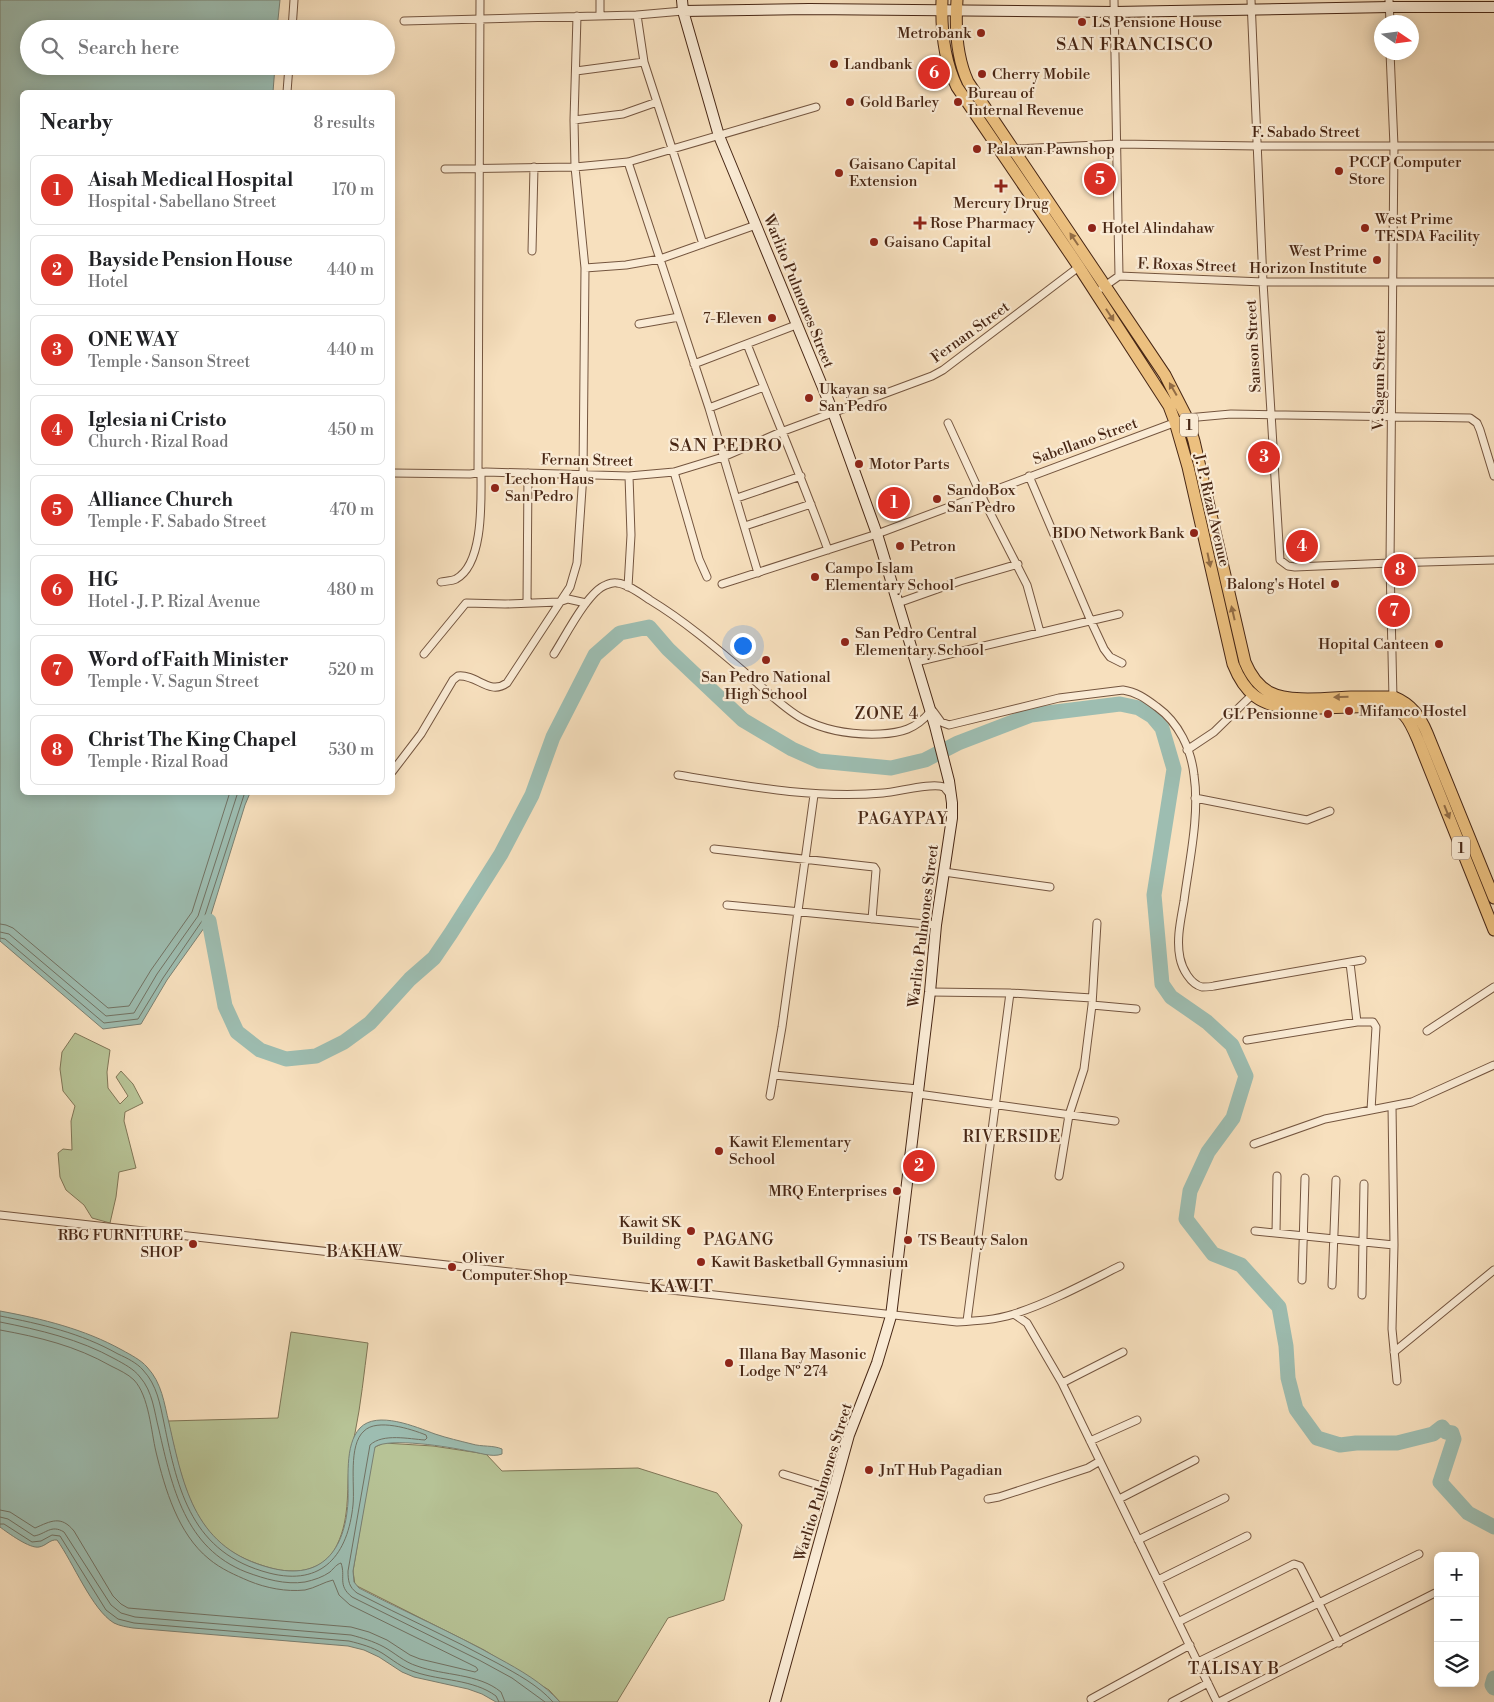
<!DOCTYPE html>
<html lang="en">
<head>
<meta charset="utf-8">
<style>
  body { margin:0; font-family:"Libre Bodoni",serif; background:#f2f2f2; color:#202124 }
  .controls { position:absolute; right:15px; bottom:15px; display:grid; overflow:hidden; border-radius:8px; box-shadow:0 2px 12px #0003 }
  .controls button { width:45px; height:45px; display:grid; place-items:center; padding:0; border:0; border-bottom:1px solid #e0e0e0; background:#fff; color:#202124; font:25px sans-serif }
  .compass { position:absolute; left:1374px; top:15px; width:45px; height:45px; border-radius:50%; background:#fff; box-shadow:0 2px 12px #0003; rotate:103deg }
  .you { position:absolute; left:742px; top:645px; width:18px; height:18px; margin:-12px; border:4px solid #fff; border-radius:50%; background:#1a73e8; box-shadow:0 0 0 8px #1a73e833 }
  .badge { display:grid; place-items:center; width:32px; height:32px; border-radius:50%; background:#d93025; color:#fff; font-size:16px; font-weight:700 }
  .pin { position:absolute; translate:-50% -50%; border:2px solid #fff; box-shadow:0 1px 5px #0006 }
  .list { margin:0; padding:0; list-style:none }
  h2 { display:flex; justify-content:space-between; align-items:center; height:65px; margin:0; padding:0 20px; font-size:21px }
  h2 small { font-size:16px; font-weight:400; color:#757577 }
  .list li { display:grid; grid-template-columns:32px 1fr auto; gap:15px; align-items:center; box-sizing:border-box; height:70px; margin:0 10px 10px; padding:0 10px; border:1px solid #e0e0e0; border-radius:8px }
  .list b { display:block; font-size:19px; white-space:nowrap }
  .list p { margin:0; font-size:16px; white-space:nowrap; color:#757577 }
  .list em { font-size:16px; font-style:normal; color:#757577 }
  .icon { flex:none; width:28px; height:28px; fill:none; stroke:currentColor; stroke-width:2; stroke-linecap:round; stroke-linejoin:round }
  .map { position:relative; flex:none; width:1494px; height:1702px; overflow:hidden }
  .search { position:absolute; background:#fff; box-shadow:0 2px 12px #0003; left:20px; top:20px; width:375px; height:55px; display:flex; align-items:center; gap:12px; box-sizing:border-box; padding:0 18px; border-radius:28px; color:#757577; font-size:19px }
  .panel { position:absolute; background:#fff; box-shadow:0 2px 12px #0003; left:20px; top:90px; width:375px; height:705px; border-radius:8px }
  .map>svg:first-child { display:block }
</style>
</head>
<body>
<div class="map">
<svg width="1494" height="1702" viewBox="0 0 1494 1702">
  <rect width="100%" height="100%" fill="#f7e0be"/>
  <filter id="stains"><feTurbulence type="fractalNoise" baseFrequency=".004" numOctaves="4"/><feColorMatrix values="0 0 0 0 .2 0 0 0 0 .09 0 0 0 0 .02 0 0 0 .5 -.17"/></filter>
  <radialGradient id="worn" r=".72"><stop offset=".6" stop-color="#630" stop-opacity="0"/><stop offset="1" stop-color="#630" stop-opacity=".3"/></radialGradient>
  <path fill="#b7c396" stroke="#807556" d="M75 1033 110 1050 107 1072 108 1088 120 1104 128 1096 116 1077 121 1071 133 1084 143 1103 125 1112 124 1121 136 1168 119 1172 116 1197 110 1223 92 1218 84 1205 66 1190 60 1177 58 1153 63 1149 72 1150 71 1121 75 1106 63 1091 60 1069 62 1052Z
    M291 1332 368 1343C364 1373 361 1404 355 1433 354 1441 350 1448 350 1455 346 1486 351 1516 337 1545 329 1563 310 1572 291 1571 277 1571 263 1566 250 1561 191 1538 181 1476 168 1421L278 1418Z
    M384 1443 433 1446 486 1454 502 1471 638 1468 717 1493 742 1525 724 1600 668 1618 617 1702H560L549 1690 484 1650 355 1585 353 1571 373 1451 375 1447Z"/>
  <path fill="#9dbdb1" stroke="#7b8173" d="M0 0H280L277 29H29V66H275L273 92H22V792L250 793 245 805 209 921 167 980 141 1024 103 1029 0 941Z
    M0 1311C43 1319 84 1329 122 1350 131 1355 141 1360 147 1367 162 1383 164 1403 169 1423 184 1490 196 1549 271 1568 322 1581 345 1550 348 1502 349 1481 344 1445 360 1428 377 1410 416 1427 435 1434 447 1438 460 1441 472 1444 482 1447 493 1445 502 1449V1454C492 1458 478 1452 468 1451 450 1447 389 1437 375 1447L353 1571 354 1582 359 1588C405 1612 452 1632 498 1658 520 1670 543 1683 560 1702H496L482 1694 468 1689 414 1677 402 1672 379 1657 364 1650 348 1646 133 1628C127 1627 120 1626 114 1623 92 1610 73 1562 57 1540 50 1539 46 1546 39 1547 30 1549 8 1533 0 1527Z"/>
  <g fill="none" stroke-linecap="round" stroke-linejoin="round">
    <path stroke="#727263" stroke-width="1" d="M0 924 6 925 13 928 108 1008 129 1006 151 970 192 912 230 792
      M0 932 9 934 106 1016 134 1013 157 974 198 916 238 792
      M0 938 5 939 104 1023 138 1019 163 978 204 918 245 792
      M0 1316C41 1324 81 1333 118 1354 127 1358 137 1363 143 1370 157 1385 160 1404 164 1423 178 1492 192 1553 269 1573 323 1587 348 1554 353 1505 355 1485 348 1445 364 1431 377 1418 411 1429 426 1435L427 1438 425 1440C409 1439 383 1433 370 1445L348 1571C348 1581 349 1587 357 1593 403 1617 451 1638 497 1663 517 1674 538 1685 553 1702
      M0 1322C40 1330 79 1339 115 1359 124 1364 134 1369 140 1377 153 1392 154 1411 159 1430 172 1487 185 1548 246 1572 265 1579 285 1585 305 1582 314 1580 323 1577 330 1572 334 1568 337 1564 341 1563 346 1577 337 1585 352 1597L479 1660 512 1678 545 1702
      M0 1330C39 1337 76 1346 111 1366 119 1370 128 1374 134 1380 149 1396 151 1431 156 1452 165 1489 178 1534 209 1559 221 1569 235 1575 249 1581 266 1588 286 1592 305 1590 315 1588 324 1582 333 1580L339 1595 350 1605 476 1667 478 1670 475 1672 420 1659 410 1655 387 1640 369 1632 351 1627 128 1608 121 1604 113 1596 74 1531C61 1515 51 1521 35 1528L10 1512 0 1510
      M0 1517 8 1519 34 1536C46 1534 51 1524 64 1532L111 1605 121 1613 135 1617 351 1635C362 1638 373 1641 384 1647 395 1653 404 1662 417 1666 444 1676 478 1673 501 1692L505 1702
      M0 1524H4L32 1542 41 1541 52 1535 60 1536 106 1610 118 1619 134 1623 349 1641C361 1644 372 1647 382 1653 393 1660 402 1668 415 1672 441 1681 473 1679 496 1696L499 1702"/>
    <path stroke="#9dbdb1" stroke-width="15" d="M209 921 225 1006 237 1032 260 1050 286 1059 316 1056 344 1042 370 1023 410 979 434 958 451 933 501 854 532 795 553 737 595 655 620 633 649 627 668 649 743 720 792 749 819 761 891 768 925 760 958 743 1031 715 1120 704 1139 708 1152 716 1162 728 1174 769 1154 895 1162 984 1171 997 1207 1022 1232 1045 1246 1076 1233 1118 1208 1152 1190 1191 1186 1219 1213 1254 1241 1265 1279 1307 1286 1346 1288 1378 1296 1409 1317 1438 1340 1445 1356 1443H1397L1433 1434 1442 1427 1446 1432 1452 1433 1454 1439 1440 1482 1468 1513 1494 1527
      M1494 1678 1492 1685 1494 1688"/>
    <defs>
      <path id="street" d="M1114 0 1119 276
        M1251 0 1263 282 1280 560 1288 566 1295 567 1390 563 1494 560
        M1389 0 1390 22
        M637 15 644 62 703 244
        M600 16V0
        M404 21 637 15 683 11
        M292 29 294 0
        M1390 52 1394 146 1390 563 1393 699
        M576 71 644 62
        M287 92 289 66
        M574 120 623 114 657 102
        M1012 151 1014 149 1117 144 1258 146H1494
        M628 162 709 408 758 573
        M445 169 575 167 628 162 816 107
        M532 251 534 167
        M585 268 626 265 660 259 756 225
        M1119 276 1263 282H1494
        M1102 288 1119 276
        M639 324 679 317
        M747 344C774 413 803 481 828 550
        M694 364 796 325
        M709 408 764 387
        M948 423 981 495 1027 585 1040 632
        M674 472 699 559 707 577
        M392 473 470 474 486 472 629 476 674 472 723 457 781 432 932 376 943 370 1080 266
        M478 473 480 0
        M1029 476 1090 619 1104 649 1110 657 1122 663
        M737 498 801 476
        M745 526 811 504
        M441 582C445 581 452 581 456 579 484 564 481 500 481 472
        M722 584 877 534 1187 418 1231 414 1470 418 1477 423 1480 430 1494 476
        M628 587 631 535 629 476
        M527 603 528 473
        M898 603 960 581 1018 564
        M424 654 466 603 505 604 559 602 568 599 586 603
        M554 654C565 637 588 591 606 585 608 584 614 582 617 583 628 584 641 594 650 600 688 623 722 653 755 681 770 694 786 710 803 719 828 732 853 735 880 734 901 733 916 729 930 712
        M916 662 1119 614
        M933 711 941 722 949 725 1059 698 1123 690C1137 692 1146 699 1157 707 1179 723 1191 749 1194 775 1200 815 1189 862 1184 901 1181 919 1176 939 1180 958 1182 968 1190 984 1202 987 1206 987 1210 987 1214 986L1362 960
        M1187 750 1214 732 1252 695
        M392 772 421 734 453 680 458 676C477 674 489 696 507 683L570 587 577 563 583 474 585 268 575 167 574 120 577 16
        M678 775C746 786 814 799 883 793 898 792 932 782 944 787L949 793
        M1195 798 1307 820 1330 811
        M714 849 874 867 876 870 872 919
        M944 872 1050 887
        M727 905 936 925
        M1350 963 1357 1022
        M930 992 1010 993 1092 998
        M1092 1005 1136 1009
        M1427 1031 1494 987
        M1247 1040 1357 1022H1373L1376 1027 1371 1110
        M774 1075 918 1089
        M918 1094 1115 1121
        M770 1096 782 1027 814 795
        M1392 1106 1394 1245 1392 1329 1397 1381
        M1254 1144 1325 1119 1412 1102 1494 1065
        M1059 1176 1069 1115 1084 1069 1092 1005 1097 923
        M0 1215 957 1322C976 1321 995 1320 1014 1314 1051 1302 1086 1283 1120 1266
        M1255 1231 1394 1245
        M1276 1233 1277 1176
        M1302 1280 1305 1178
        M1332 1285 1336 1180
        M1362 1295 1364 1184
        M1014 1314 1027 1323 1062 1383 1217 1702
        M967 1321 1010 993
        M1394 1352 1494 1270
        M1062 1383 1123 1352
        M1090 1441 1137 1420
        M783 1474 835 1490
        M988 1499 999 1497 1088 1468 1100 1461
        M1119 1499 1195 1460
        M1138 1540 1225 1498
        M1158 1580 1247 1536
        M1178 1622 1294 1564 1300 1566 1339 1643
        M1198 1662 1419 1554
        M1091 1699 1190 1645
        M1172 1702 1208 1683
        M1219 1702 1435 1593"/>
      <path id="secondary" d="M682 0 683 11 719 136 833 412 877 534 935 726 949 781 952 803V818L936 925 930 992 891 1316 877 1363 849 1435 775 1702
        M683 11 809 9 1114 12 1390 7H1494"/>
      <path id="primary" d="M942 0C941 29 944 61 957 87L1079 267 1169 406 1175 422 1188 467 1233 664C1245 694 1260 705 1292 709L1380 706C1404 707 1409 719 1418 740L1494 930
        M957 0C955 28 956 56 968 82L1165 375 1187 418 1194 441 1245 662C1250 674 1257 685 1269 692 1290 703 1327 698 1351 697 1365 697 1379 697 1394 697 1411 704 1420 716 1427 733L1494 898"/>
    </defs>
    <use href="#street" stroke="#74553f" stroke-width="9"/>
    <use href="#secondary" stroke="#482715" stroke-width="12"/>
    <use href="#primary" stroke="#482715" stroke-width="13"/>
    <use href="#street" stroke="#faebd5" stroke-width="7"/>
    <use href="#secondary" stroke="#faebd5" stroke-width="10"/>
    <use href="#primary" stroke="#ecc07f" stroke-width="11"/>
  </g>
  <defs><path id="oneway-solid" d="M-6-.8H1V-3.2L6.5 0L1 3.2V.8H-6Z" transform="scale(1.25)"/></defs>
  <g fill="#926c45">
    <use href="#oneway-solid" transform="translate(1074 239) rotate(-124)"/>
    <use href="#oneway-solid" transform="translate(1110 315) rotate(57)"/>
    <use href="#oneway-solid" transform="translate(1173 389) rotate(-120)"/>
    <use href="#oneway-solid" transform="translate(1209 560) rotate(78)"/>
    <use href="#oneway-solid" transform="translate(1233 613) rotate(-103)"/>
    <use href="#oneway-solid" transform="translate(1341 697) rotate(179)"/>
    <use href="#oneway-solid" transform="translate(1447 812) rotate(68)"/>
  </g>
  <g fill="#8f2418" stroke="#faebd5" stroke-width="2">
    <circle cx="1082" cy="22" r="5"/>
    <circle cx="981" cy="33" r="5"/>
    <circle cx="834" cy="64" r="5"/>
    <circle cx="982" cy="74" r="5"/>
    <circle cx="850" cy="102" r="5"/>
    <circle cx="958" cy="102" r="5"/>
    <circle cx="977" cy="149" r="5"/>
    <circle cx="1339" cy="171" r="5"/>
    <circle cx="839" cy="173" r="5"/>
    <path d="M998.5 178.5h5v5h5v5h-5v5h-5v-5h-5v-5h5z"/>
    <path d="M917.5 215.5h5v5h5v5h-5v5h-5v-5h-5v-5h5z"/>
    <circle cx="1092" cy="228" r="5"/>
    <circle cx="1365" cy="228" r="5"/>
    <circle cx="874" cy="242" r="5"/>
    <circle cx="1377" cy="260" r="5"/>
    <circle cx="772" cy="318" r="5"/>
    <circle cx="809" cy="398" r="5"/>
    <circle cx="859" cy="464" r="5"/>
    <circle cx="495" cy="488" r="5"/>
    <circle cx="937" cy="499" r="5"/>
    <circle cx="1194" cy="533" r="5"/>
    <circle cx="900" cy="546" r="5"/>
    <circle cx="815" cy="577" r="5"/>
    <circle cx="1335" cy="584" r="5"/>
    <circle cx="845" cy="642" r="5"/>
    <circle cx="1439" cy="644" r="5"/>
    <circle cx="766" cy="660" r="5"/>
    <circle cx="1349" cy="711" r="5"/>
    <circle cx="1328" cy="714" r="5"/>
    <circle cx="719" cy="1151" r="5"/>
    <circle cx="897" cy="1191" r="5"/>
    <circle cx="691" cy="1231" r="5"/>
    <circle cx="908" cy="1240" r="5"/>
    <circle cx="193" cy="1244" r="5"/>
    <circle cx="701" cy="1262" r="5"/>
    <circle cx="452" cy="1267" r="5"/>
    <circle cx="729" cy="1363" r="5"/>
    <circle cx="869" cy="1470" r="5"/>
  </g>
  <g text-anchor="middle" stroke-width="4.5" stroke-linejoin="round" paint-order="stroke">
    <g fill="#faebd5" stroke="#7d624f" stroke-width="1">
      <rect x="1180" y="413.5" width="18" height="23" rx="4"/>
      <rect x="1452" y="836.5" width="18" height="23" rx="4"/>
    </g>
    <g font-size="14" font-weight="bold" fill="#482715">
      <text x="1189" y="430">1</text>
      <text x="1461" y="853">1</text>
    </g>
    <g font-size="15" fill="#482715" stroke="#faebd5" text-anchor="start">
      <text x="1092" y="27">LS Pensione House</text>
      <text x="971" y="38" text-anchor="end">Metrobank</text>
      <text x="844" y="69">Landbank</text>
      <text x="992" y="79">Cherry Mobile</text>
      <text x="968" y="98">Bureau of<tspan x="968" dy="17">Internal Revenue</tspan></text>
      <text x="860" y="107">Gold Barley</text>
      <text x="987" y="154">Palawan Pawnshop</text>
      <text x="1349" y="167">PCCP Computer<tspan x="1349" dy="17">Store</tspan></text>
      <text x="849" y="169">Gaisano Capital<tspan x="849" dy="17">Extension</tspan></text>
      <text x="1001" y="208" text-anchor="middle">Mercury Drug</text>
      <text x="1375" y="224">West Prime<tspan x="1375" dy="17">TESDA Facility</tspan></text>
      <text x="930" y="228">Rose Pharmacy</text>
      <text x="1102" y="233">Hotel Alindahaw</text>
      <text x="884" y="247">Gaisano Capital</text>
      <text x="1367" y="256" text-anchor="end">West Prime<tspan x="1367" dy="17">Horizon Institute</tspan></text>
      <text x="762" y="323" text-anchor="end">7-Eleven</text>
      <text x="819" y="394">Ukayan sa<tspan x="819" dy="17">San Pedro</tspan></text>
      <text x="869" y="469">Motor Parts</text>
      <text x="505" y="484">Lechon Haus<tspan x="505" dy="17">San Pedro</tspan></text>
      <text x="947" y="495">SandoBox<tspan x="947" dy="17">San Pedro</tspan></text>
      <text x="1184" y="538" text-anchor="end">BDO Network Bank</text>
      <text x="910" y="551">Petron</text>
      <text x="825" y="573">Campo Islam<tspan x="825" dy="17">Elementary School</tspan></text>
      <text x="1325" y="589" text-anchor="end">Balong's Hotel</text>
      <text x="855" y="638">San Pedro Central<tspan x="855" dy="17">Elementary School</tspan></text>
      <text x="1429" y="649" text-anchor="end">Hopital Canteen</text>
      <text x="766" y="682" text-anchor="middle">San Pedro National<tspan x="766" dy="17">High School</tspan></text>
      <text x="1359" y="716">Mifamco Hostel</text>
      <text x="1318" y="719" text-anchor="end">GL Pensionne</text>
      <text x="729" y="1147">Kawit Elementary<tspan x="729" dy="17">School</tspan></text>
      <text x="887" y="1196" text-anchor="end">MRQ Enterprises</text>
      <text x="681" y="1227" text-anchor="end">Kawit SK<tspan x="681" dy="17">Building</tspan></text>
      <text x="183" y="1240" text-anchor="end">RBG FURNITURE<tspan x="183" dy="17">SHOP</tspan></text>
      <text x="918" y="1245">TS Beauty Salon</text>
      <text x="462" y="1263">Oliver<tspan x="462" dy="17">Computer Shop</tspan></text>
      <text x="711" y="1267">Kawit Basketball Gymnasium</text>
      <text x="739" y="1359">Illana Bay Masonic<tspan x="739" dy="17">Lodge № 274</tspan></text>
      <text x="879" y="1475">JnT Hub Pagadian</text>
    </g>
    <g font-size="15" fill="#482715" stroke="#faebd5">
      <text x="1306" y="137">F. Sabado Street</text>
      <text transform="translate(1187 265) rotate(2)" y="5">F. Roxas Street</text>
      <text transform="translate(799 291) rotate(68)" y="5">Warlito Pulmones Street</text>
      <text transform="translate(970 332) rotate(-36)" y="5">Fernan Street</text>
      <text transform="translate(1253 346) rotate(-93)" y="5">Sanson Street</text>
      <text transform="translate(1379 380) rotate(-89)" y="5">V. Sagun Street</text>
      <text transform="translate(1085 441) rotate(-20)" y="5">Sabellano Street</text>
      <text transform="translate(587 460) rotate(1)" y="5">Fernan Street</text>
      <text transform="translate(1212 510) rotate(77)" y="5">J. P. Rizal Avenue</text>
      <text transform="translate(923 926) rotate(-83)" y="5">Warlito Pulmones Street</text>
      <text transform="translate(823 1482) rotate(-73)" y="5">Warlito Pulmones Street</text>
    </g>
    <g font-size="16" letter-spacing="1" fill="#482715" stroke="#faebd5">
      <text x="887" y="719">ZONE 4</text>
      <text x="903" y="824">PAGAYPAY</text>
      <text x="1012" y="1142">RIVERSIDE</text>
      <text x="739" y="1245">PAGANG</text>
      <text x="365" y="1257">BAKHAW</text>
      <text x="1234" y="1674">TALISAY B</text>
    </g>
    <g font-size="18" letter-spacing="1" fill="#482715" stroke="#faebd5">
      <text x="1135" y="50">SAN FRANCISCO</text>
      <text x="726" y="451">SAN PEDRO</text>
      <text x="682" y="1292">KAWIT</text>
    </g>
  </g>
  <rect width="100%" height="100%" filter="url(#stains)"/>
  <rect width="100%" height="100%" fill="url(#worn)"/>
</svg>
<div class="controls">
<button>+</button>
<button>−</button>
<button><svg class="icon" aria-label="layers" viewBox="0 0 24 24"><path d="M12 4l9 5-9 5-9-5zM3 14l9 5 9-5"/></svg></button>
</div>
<svg class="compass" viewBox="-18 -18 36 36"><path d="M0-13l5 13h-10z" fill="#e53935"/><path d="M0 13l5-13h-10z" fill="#757577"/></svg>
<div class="you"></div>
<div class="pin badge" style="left:894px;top:503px">1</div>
<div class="pin badge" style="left:919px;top:1166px">2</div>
<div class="pin badge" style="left:1264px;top:457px">3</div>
<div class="pin badge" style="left:1302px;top:546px">4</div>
<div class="pin badge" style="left:1100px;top:179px">5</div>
<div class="pin badge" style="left:934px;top:73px">6</div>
<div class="pin badge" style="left:1394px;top:611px">7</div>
<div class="pin badge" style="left:1400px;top:570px">8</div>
<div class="search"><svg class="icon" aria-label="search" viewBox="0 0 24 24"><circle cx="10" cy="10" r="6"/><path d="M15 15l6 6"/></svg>Search here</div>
<section class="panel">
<h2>Nearby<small>8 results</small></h2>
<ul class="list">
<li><span class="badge">1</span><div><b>Aisah Medical Hospital</b><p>Hospital · Sabellano Street</p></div><em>170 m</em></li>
<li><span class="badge">2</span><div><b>Bayside Pension House</b><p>Hotel</p></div><em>440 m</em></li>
<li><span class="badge">3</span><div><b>ONE WAY</b><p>Temple · Sanson Street</p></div><em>440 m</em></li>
<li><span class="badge">4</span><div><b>Iglesia ni Cristo</b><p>Church · Rizal Road</p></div><em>450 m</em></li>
<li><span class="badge">5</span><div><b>Alliance Church</b><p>Temple · F. Sabado Street</p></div><em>470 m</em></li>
<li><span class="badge">6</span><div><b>HG</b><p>Hotel · J. P. Rizal Avenue</p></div><em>480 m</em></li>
<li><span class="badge">7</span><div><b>Word of Faith Minister</b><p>Temple · V. Sagun Street</p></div><em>520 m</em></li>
<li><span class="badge">8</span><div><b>Christ The King Chapel</b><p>Temple · Rizal Road</p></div><em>530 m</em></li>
</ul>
</section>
</div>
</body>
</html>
